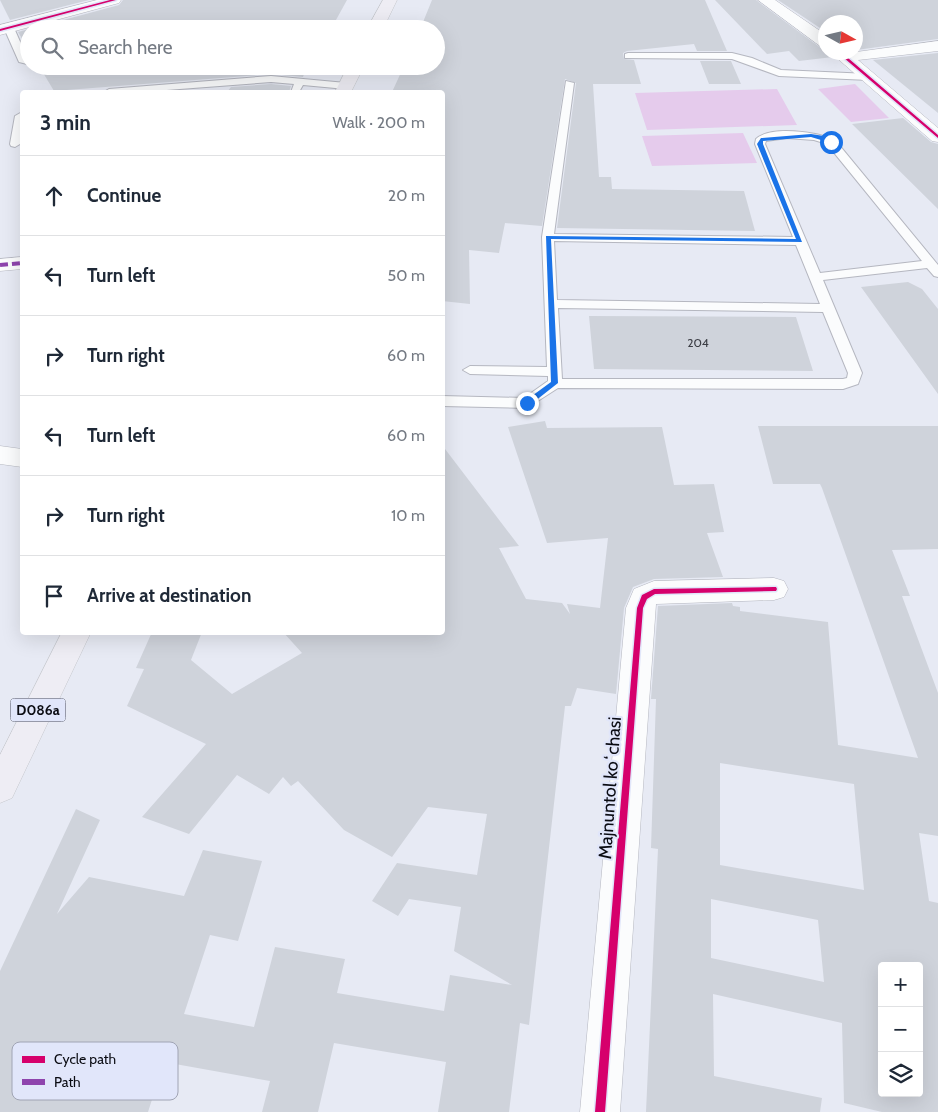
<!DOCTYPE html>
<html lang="en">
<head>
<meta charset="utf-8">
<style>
  body { margin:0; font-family:Cabin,sans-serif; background:#f2f2f3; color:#1f2937 }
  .controls { position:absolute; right:15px; bottom:15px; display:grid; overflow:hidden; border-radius:5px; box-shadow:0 5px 20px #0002 }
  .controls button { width:45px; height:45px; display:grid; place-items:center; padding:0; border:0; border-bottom:1px solid #e0e1e3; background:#fff; color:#1f2937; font:25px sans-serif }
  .compass { position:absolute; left:818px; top:15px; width:45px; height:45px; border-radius:50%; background:#fff; box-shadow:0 5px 20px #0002; rotate:98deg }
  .stop { position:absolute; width:15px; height:15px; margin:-11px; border:4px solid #1a73e8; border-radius:50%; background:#fff }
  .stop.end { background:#1a73e8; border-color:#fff; box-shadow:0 1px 5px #0008 }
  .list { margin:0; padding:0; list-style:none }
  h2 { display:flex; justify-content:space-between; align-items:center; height:65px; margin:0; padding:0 20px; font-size:21px }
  h2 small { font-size:16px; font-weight:400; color:#747a83 }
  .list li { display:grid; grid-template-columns:32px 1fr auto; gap:15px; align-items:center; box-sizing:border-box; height:80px; padding:0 20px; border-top:1px solid #e0e1e3 }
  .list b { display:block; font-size:19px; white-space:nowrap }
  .list em { font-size:16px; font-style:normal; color:#747a83 }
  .icon { flex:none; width:28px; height:28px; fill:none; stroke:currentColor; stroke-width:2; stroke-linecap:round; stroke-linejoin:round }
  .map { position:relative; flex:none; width:938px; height:1112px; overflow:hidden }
  .search { position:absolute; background:#fff; box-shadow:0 5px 20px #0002; left:20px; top:20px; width:425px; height:55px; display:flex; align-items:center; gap:12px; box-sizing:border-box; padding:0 18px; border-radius:28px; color:#747a83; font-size:19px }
  .panel { position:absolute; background:#fff; box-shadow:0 5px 20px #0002; left:20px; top:90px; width:425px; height:545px; border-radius:5px }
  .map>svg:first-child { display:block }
</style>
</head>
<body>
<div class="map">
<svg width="938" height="1112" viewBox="0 0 938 1112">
  <rect width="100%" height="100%" fill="#e7eaf4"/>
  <path fill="#e5cbec" d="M855 84 889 118 851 122 818 89Z
    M777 89 797 125 647 130 635 93Z
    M743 133 757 163 652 166 642 136Z"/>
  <path fill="#cfd3db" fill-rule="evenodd" d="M0 0H89L10 20Z
    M123 0H347L331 29H30L119 5Z
    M432 0H705L727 51H697L694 44 627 51 623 53 624 59 634 60 641 84H593L599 177H611L612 189 744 191 755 231 557 228 576 83 565 79 542 226 505 223 499 253 469 250 470 304 442 301V92H392L404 66H436V29L421 27Z
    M715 0H756L833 57 799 61 789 51 767 54Z
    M778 0H938V39L856 50V22H826V32Z
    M29 29V50L18 32Z
    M938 53V113L873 60Z
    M700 61H731L741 84H709Z
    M39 66H307L303 77 271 74 54 91Z
    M271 84 291 86 289 92H227L231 87Z
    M903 118 931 142 938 144V209L852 124Z
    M908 282 922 289 938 309V394L861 287Z
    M589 316 796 317 813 371 594 369Z
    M545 421 547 428 662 427 674 485 714 484 724 532 707 533 723 577 654 579 633 587 624 608 616 694 577 688 571 706H565L529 1025 520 1023 509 1112H438L446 1062 334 1043 318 1112H262L270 1081 164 1062 148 1112H0V971L76 809 100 820 57 914 89 877 184 896 203 850 262 861 238 941 210 935 184 1014 254 1027 275 947 345 959 337 993 444 1011 450 975 512 985 454 951 461 907 409 899 398 916 372 901 397 863 477 875 487 814 428 807 392 857 344 830 298 781 291 786 283 777 269 794 237 775 189 834 142 817 206 744 127 706 144 669 136 668 152 632H202L191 660 232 694 302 653 283 632H442V445L519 546 499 548 526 599 562 603 570 614 567 604 600 608 608 538 547 543 508 427Z
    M758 426H938V549L892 550 910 596H902L938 693V836L919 833 929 901 938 903V1112H882L844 1103 842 1023 713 994 714 1076 822 1098 820 1112H646L658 849 651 848 656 699H651L658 606 732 603 733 606 740 607V611L828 622 838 745 918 758 822 488 820 484H773ZM720 763 854 784 864 890 720 865ZM711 899 818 920 824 982 711 958ZM882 966H919V1093H882Z"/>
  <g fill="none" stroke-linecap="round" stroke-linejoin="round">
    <defs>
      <path id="lane" d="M6 26 14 28 29 62 27 64 19 62 4 28Z
        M628 53H732L752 58 781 70 869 74 874 77 869 80 779 76 732 59 625 58V54Z
        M271 76 346 83 351 86 346 89 303 85 299 92H291L294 84 271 82 140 92H104L109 89Z
        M566 81 574 83 554 234 793 237 755 144 756 139C771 125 817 132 835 140L938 265V277L934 276 927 268 823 280 862 373 858 384 843 389 558 388 527 408 442 406V396L524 398 548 381V376L470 374 463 370 470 366 547 367 542 237ZM787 138 814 140 827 144 922 261 820 273 765 144 766 141ZM554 241 796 245 820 304 557 300ZM558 308 823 312 848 373 847 378 843 379H562Z
        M22 112 20 144 15 147 11 146 10 144 15 116Z"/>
      <path id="street" d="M97 0H121L119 3 0 35V25Z
        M758 0H775L826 35V48L820 46Z
        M938 41V51L858 60 938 128V142L932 141 830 52H856Z
        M22 257V269L0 271V259Z
        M0 446 22 449V467L0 464Z
        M774 578 784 581 788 589 784 597 774 600 656 604 620 1112H580L626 608 634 589 654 581Z"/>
      <path id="primary" d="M383 0H397L383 29H367Z
        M348 66H364L351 92H335Z
        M62 632H91L12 798 0 803V755Z"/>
    </defs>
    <use href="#lane" stroke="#b5b7c0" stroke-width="2"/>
    <use href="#street" stroke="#b5b7c0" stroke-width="1"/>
    <use href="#primary" stroke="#c5c7cc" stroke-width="1"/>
    <use href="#lane" fill="#fbfcfd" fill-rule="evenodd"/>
    <use href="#street" fill="#fbfcfd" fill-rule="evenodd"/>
    <use href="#primary" fill="#eeedf4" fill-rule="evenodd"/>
    <path stroke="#8e44ad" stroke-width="4" stroke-dasharray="8 4" stroke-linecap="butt" d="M0 265 22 263"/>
    <defs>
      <path id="cycleway" d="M110 0H116L0 31V29Z
        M841 52 938 135V138L837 52Z
        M774 587H776L777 589 776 591H774L655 594 647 599 643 608 605 1112H595L637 608 642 595 654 589Z"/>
    </defs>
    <use href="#cycleway" stroke="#e1e6fa" stroke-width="3"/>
    <use href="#cycleway" fill="#d6006c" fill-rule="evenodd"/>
  </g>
  <path fill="#1a73e8" d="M811 134 824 136 834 142 831 143 811 137 763 141V144L802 242 551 239 558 383 530 405H525V401L551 382 546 236 796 239 757 144 761 138Z"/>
  <g text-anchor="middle" stroke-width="4.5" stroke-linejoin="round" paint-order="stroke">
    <g font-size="12" fill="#3c3e45">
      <text x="698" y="347">204</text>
    </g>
    <rect fill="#e1e6fa" stroke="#4a4d58" stroke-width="1" x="10.5" y="698.5" width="55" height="23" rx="4"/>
    <g font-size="14" font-weight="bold" fill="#0a0b12">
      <text x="38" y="715">D086a</text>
    </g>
    <g font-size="18" fill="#0a0b12" stroke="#e1e6fa">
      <text transform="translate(610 788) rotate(-86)" y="6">Majnuntol koʻchasi</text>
    </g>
  </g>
  <rect x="12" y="1042" width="166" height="58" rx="8" fill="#e1e6fa" stroke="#a0a4b4" stroke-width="1"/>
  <rect x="22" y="1056" width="23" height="7" fill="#d6006c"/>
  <rect x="22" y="1079" width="23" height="6" fill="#8e44ad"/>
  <g font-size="14" fill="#0a0b12">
    <text x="54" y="1064">Cycle path</text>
    <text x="54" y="1087">Path</text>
  </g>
</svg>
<div class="controls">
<button>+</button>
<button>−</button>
<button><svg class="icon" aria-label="layers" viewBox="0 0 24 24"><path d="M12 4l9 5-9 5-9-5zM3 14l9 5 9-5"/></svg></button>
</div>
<svg class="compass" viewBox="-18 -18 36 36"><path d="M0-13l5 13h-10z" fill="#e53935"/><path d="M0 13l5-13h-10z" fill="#747a83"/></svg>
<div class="stop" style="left:831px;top:142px"></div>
<div class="stop end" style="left:527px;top:403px"></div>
<div class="search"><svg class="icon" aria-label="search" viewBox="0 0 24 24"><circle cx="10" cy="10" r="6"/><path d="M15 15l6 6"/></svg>Search here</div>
<section class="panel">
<h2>3 min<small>Walk · 200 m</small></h2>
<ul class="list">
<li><svg class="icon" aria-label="ahead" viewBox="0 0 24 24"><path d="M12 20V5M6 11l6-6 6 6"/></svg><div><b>Continue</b></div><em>20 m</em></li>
<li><svg class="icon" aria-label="left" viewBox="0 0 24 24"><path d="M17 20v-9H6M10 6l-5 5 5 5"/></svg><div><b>Turn left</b></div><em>50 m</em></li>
<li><svg class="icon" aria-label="right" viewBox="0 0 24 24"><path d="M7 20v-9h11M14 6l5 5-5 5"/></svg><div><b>Turn right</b></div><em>60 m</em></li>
<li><svg class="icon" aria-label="left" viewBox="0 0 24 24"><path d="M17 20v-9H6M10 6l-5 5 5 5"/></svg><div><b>Turn left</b></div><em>60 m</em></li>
<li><svg class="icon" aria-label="right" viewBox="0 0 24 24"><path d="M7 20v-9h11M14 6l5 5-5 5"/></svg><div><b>Turn right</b></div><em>10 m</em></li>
<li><svg class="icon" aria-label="arrive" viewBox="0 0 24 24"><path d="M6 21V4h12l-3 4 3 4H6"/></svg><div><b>Arrive at destination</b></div></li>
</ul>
</section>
</div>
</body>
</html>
